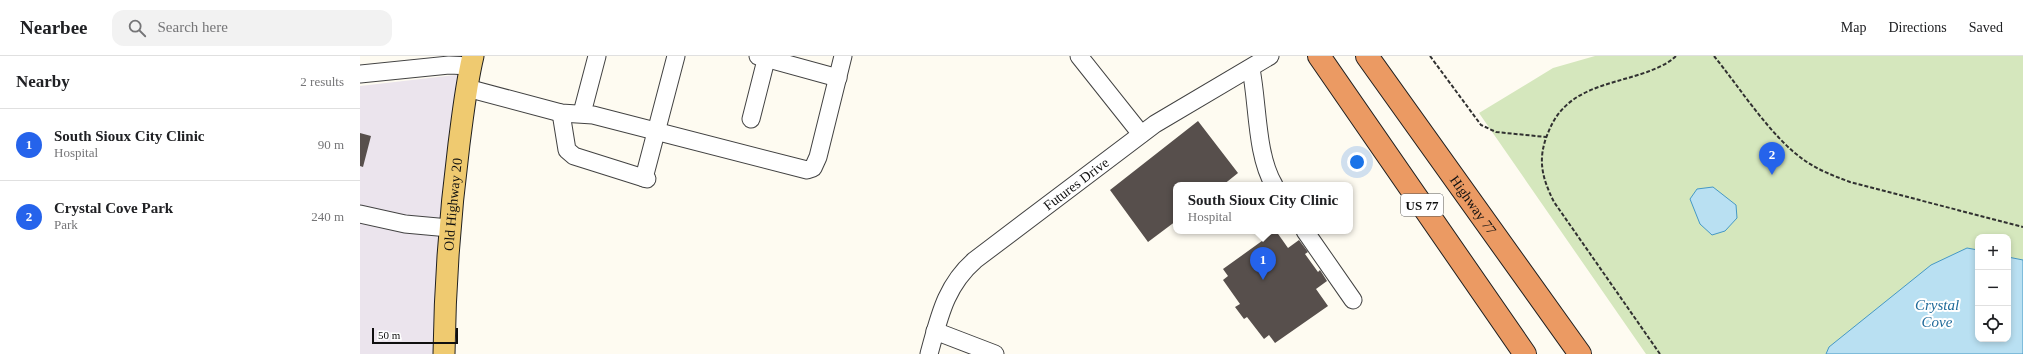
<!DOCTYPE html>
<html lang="en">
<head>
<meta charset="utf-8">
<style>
  body { margin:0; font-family:"Times New Roman",serif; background:#f2f2f2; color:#202124 }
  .controls { position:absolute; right:12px; bottom:12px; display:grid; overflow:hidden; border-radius:8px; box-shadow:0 2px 6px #0003 }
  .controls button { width:36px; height:36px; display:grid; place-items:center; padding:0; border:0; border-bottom:1px solid #e0e0e0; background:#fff; color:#202124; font:20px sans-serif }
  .scale { position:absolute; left:12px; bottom:10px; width:86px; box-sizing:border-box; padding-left:4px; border:2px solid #0f0f0f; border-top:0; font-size:11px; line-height:14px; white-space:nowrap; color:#0f0f0f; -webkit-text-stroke:3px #fff; paint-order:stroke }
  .you { position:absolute; left:997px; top:106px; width:14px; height:14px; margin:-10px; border:3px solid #fff; border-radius:50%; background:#1a73e8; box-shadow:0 0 0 6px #1a73e833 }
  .badge { display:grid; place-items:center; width:26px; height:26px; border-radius:50%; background:#2563eb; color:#fff; font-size:13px; font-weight:700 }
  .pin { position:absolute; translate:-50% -33px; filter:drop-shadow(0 1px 2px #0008) }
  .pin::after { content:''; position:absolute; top:21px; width:14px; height:12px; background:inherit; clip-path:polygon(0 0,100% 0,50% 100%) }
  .popup { position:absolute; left:813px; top:126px; width:180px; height:52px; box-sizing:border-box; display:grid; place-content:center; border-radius:8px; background:#fff; filter:drop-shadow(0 1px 3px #0005); font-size:13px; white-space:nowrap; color:#757577 }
  .popup b { font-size:15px; color:#202124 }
  .popup::after { content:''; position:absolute; left:50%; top:100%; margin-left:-8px; border:8px solid transparent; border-top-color:#fff }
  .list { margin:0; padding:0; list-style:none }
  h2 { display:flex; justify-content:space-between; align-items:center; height:52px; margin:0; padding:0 16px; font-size:17px }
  h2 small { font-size:13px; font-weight:400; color:#757577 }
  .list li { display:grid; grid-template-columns:26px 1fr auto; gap:12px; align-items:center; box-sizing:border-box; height:72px; padding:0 16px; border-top:1px solid #e0e0e0 }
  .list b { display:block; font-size:15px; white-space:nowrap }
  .list p { margin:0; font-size:13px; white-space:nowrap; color:#757577 }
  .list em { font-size:13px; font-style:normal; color:#757577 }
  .icon { flex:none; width:22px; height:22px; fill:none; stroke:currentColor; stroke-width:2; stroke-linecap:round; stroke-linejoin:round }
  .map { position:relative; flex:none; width:1663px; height:298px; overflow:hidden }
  header { display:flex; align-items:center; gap:24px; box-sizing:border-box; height:56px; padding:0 20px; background:#fff; border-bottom:1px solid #e0e0e0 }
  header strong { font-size:19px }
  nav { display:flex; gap:22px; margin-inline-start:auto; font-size:14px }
  .search { width:280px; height:36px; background:#f2f2f2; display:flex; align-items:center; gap:10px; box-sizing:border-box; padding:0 14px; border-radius:12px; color:#757577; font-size:15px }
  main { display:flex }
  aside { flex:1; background:#fff }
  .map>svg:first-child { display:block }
</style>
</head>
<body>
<header>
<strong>Nearbee</strong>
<div class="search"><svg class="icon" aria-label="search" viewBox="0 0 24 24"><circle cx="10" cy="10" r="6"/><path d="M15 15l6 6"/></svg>Search here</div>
<nav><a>Map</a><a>Directions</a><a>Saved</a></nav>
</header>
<main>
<aside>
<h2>Nearby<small>2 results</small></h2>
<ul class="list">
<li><span class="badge">1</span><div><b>South Sioux City Clinic</b><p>Hospital</p></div><em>90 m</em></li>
<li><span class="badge">2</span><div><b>Crystal Cove Park</b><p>Park</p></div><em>240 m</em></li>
</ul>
</aside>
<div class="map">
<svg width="1663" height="298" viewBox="0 0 1663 298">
  <rect width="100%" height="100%" fill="#fefbf1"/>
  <path fill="#ebe4ed" d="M104 18 79 298H0V30Z"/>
  <path fill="#d5e7bd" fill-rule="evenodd" d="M1235 0H1663V298H1286L1119 57 1193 12ZM1618 181H1648V283H1618Z"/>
  <path fill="#b9e0f2" stroke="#4598c5" d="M1353 131 1376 149 1377 162 1365 175 1352 179 1340 168 1330 143 1337 133Z
    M1607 192 1618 194V283H1648V201L1663 204V298H1466L1469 291 1571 209Z"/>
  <path fill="#574f4c" d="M838 65 878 117 863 129H816V165L788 186 750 134Z
    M0 77 11 80 3 111 0 110Z
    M916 175 928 192 939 184 948 196 945 198 958 216 960 214 967 225 956 233 968 250 915 287 909 279 904 283 887 261 884 263 875 251 880 248 863 224 868 220 863 213Z"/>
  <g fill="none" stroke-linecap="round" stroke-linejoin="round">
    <defs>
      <g id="minor">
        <path d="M398 0 478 22"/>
        <path d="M719 0 781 78"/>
        <path d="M891 13C898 48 896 99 914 129"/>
        <path d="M0 18 89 9 111 10"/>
        <path d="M107 32 201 57 233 59 447 114 453 112 458 101 483 0"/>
        <path d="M201 57 207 94 214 100 287 123"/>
        <path d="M222 57 237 0"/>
        <path d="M391 63 407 0"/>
        <path d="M284 122 316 0"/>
        <path d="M0 158 45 168 89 172"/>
        <path d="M945 175 993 244"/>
        <path d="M575 275 635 298"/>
        <path id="s1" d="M569 298C579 262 585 230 615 204L795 68 910 0"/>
      </g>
      <g id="major">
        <path id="s2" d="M84 298C85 227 90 158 99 88 103 58 106 29 113 0"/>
      </g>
      <g id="highway">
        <path d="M959 0 1165 298"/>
        <path id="s3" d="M1007 0 1220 298"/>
      </g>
    </defs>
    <use href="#minor" stroke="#424242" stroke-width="19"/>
    <use href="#major" stroke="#202020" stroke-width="23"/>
    <use href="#highway" stroke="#202020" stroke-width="24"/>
    <path stroke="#313131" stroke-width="2" stroke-dasharray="4 2" stroke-linecap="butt" d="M1070 0 1121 69 1136 76 1186 81
      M1354 0C1380 32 1411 81 1444 104 1458 114 1474 120 1490 126L1663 171
      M1300 298 1194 146C1182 122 1177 103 1188 77 1205 32 1247 30 1287 16 1297 12 1308 8 1316 0"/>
    <use href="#minor" stroke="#fff" stroke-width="17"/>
    <use href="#major" stroke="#efca70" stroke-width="21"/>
    <use href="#highway" stroke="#eb9a63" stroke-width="22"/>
  </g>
  <g text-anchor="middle" stroke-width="4" stroke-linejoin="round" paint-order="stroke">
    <rect fill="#fff" stroke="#575757" stroke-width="1" x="1041" y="138" width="42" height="22" rx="3"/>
    <g font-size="13" font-weight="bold" fill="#0f0f0f">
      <text x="1062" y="154">US 77</text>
    </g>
    <g font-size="14" fill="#0f0f0f" stroke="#fff">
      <text dy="5" stroke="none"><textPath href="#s1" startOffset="233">Futures Drive</textPath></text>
      <text dy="5" stroke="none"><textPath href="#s2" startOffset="150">Old Highway 20</textPath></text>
      <text dy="5" stroke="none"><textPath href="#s3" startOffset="183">Highway 77</textPath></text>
    </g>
    <g font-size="15" font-style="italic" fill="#1f6a99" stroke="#fff">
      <text x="1577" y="254">Crystal<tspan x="1577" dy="17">Cove</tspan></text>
    </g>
  </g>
</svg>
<div class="controls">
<button>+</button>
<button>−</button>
<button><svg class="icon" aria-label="locate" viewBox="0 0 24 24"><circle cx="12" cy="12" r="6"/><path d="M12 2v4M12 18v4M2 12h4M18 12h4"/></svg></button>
</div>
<div class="scale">50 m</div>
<div class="you"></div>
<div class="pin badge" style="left:903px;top:224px">1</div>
<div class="popup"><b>South Sioux City Clinic</b>Hospital</div>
<div class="pin badge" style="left:1412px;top:119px">2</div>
</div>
</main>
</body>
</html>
